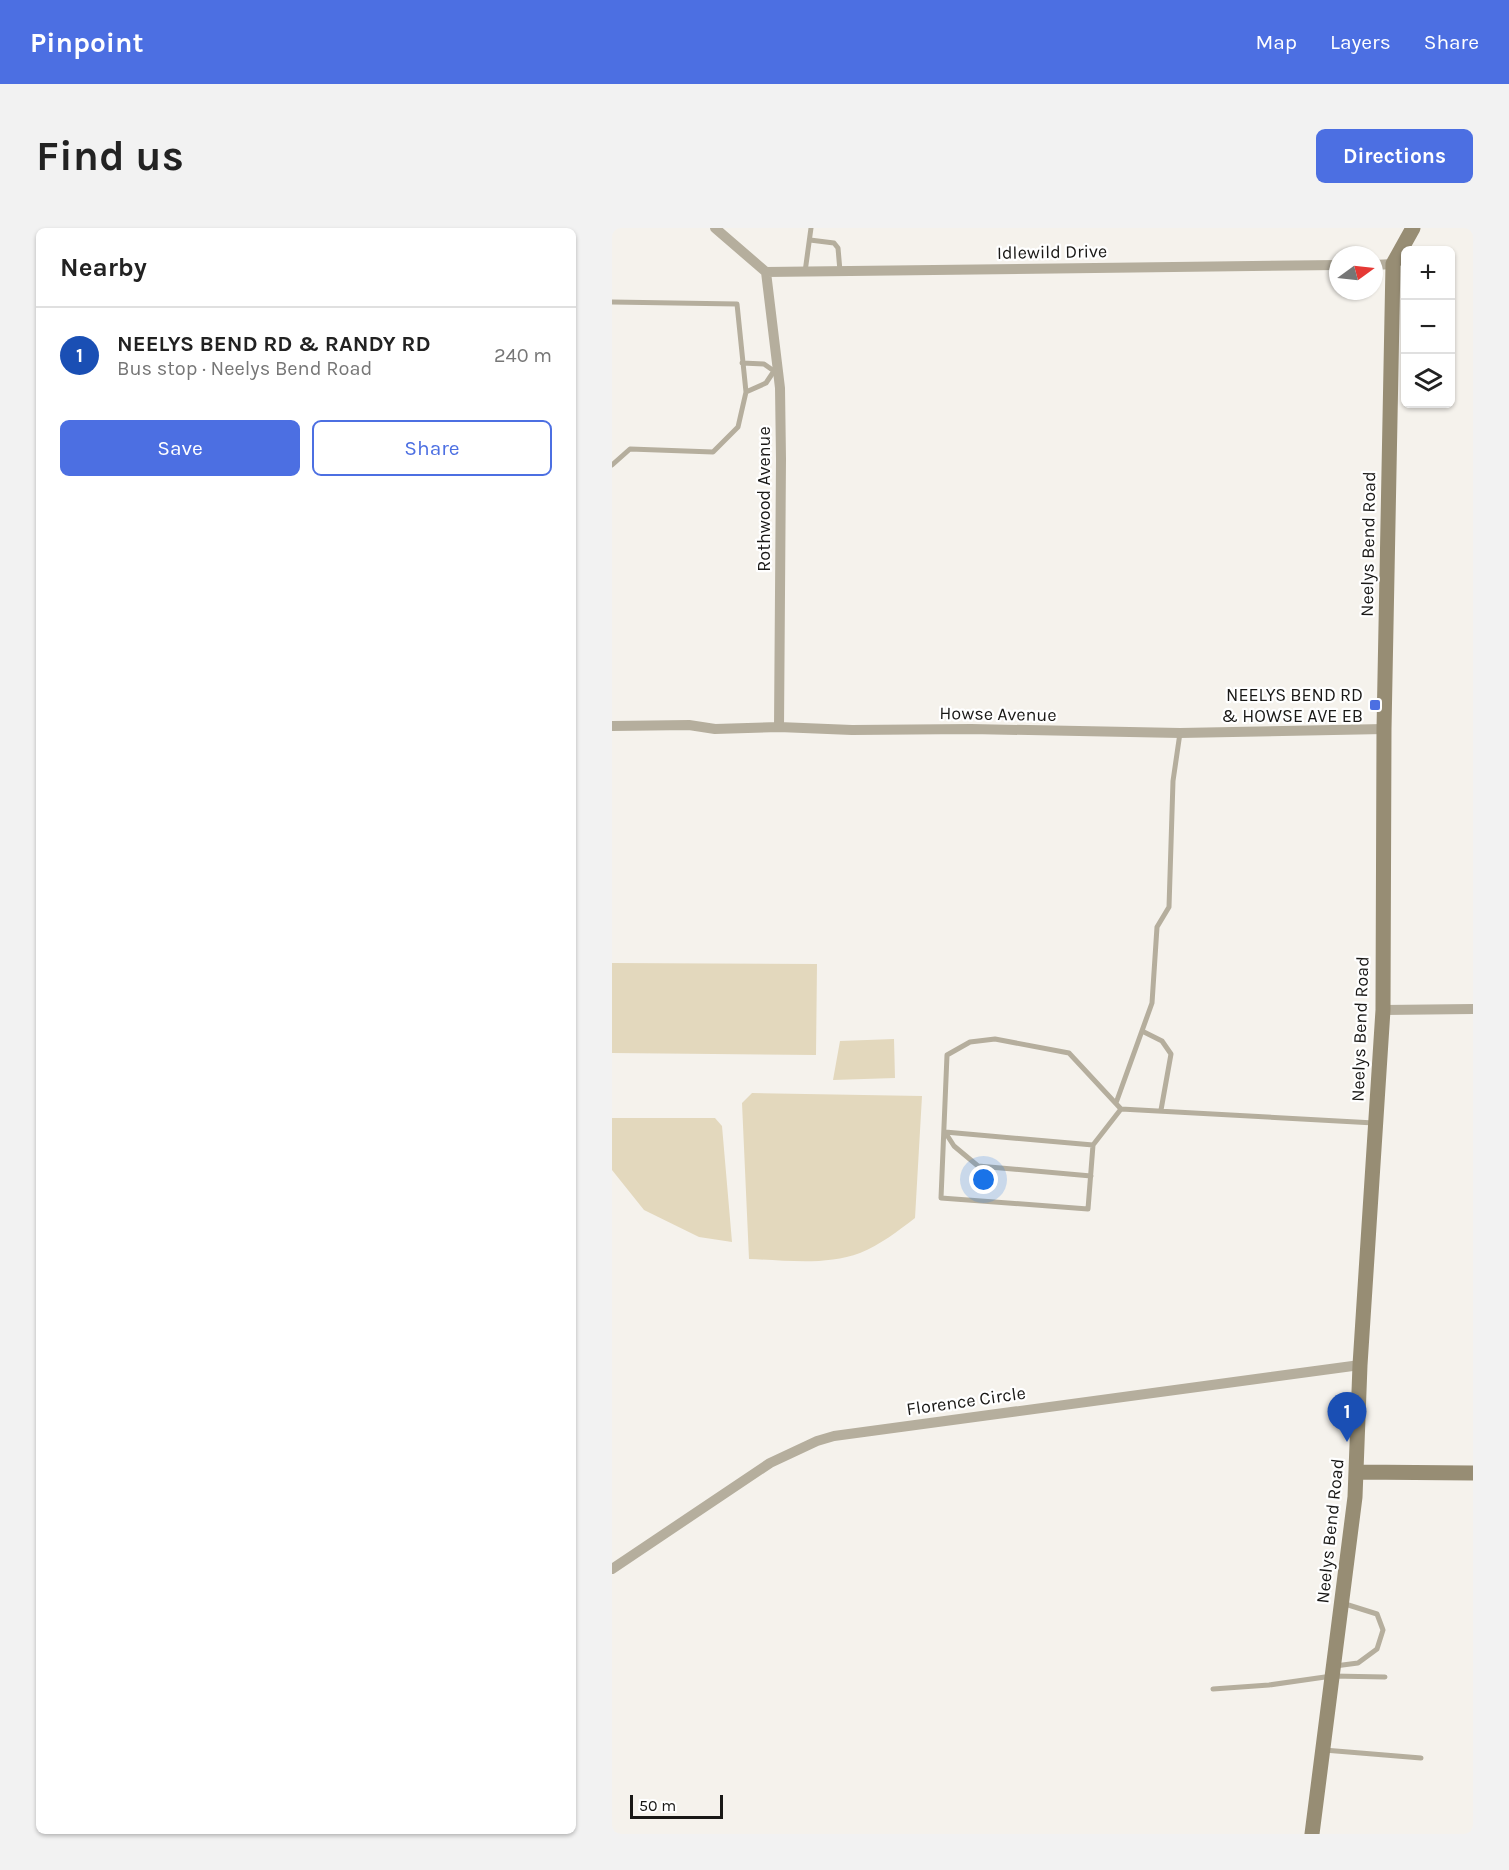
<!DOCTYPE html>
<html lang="en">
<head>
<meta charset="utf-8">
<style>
  body { margin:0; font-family:Karla,sans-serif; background:#f2f2f2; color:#222 }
  .controls { position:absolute; right:18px; top:18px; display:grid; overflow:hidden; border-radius:9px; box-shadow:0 2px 4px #0004 }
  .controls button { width:54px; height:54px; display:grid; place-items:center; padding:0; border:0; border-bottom:2px solid #e0e0e0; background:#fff; color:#222; font:30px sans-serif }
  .compass { position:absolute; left:717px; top:18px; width:54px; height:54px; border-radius:50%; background:#fff; box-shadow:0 2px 4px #0004; rotate:75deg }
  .scale { position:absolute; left:18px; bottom:15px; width:93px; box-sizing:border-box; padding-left:6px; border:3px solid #191816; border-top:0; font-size:16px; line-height:21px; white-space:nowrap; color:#191816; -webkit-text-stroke:4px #fff; paint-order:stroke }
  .you { position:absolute; left:372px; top:952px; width:21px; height:21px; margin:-15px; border:4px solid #fff; border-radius:50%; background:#1a73e8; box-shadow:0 0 0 9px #1a73e833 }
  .badge { display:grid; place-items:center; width:39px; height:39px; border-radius:50%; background:#4c6fe2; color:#fff; font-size:20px; font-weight:700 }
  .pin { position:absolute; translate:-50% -50px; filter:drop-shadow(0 2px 3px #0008) }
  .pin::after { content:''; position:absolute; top:32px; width:21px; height:18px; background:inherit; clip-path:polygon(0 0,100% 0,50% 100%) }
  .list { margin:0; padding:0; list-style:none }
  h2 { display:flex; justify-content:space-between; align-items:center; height:78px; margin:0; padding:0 24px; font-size:26px }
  h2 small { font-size:20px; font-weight:400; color:#767676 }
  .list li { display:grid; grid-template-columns:39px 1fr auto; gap:18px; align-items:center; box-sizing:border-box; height:96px; padding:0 24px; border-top:2px solid #e0e0e0 }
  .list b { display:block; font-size:22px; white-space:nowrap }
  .list p { margin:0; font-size:20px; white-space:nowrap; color:#767676 }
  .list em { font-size:20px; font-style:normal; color:#767676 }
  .actions { display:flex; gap:12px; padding:18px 24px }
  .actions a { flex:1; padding:14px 0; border:2px solid #4c6fe2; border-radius:9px; text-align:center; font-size:21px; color:#4c6fe2 }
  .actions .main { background:#4c6fe2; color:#fff }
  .icon { flex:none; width:33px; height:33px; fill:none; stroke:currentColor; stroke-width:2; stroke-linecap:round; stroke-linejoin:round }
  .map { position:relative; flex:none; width:861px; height:1606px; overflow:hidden; border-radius:9px }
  header { display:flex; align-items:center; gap:36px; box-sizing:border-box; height:84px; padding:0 30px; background:#4c6fe2; color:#fff }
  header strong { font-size:28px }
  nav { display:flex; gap:33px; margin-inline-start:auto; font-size:21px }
  .intro { display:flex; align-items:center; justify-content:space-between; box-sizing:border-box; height:144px; padding:0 36px }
  h1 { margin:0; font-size:42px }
  .button { padding:15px 27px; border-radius:9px; background:#4c6fe2; color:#fff; font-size:21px; font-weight:700 }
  main { display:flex; gap:36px; padding:0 36px }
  aside { flex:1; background:#fff; border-radius:9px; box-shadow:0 2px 4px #0004 }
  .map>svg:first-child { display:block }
</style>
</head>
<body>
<header>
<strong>Pinpoint</strong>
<nav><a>Map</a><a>Layers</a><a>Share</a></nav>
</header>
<div class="intro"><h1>Find us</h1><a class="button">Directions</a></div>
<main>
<aside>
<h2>Nearby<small></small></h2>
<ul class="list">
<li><span class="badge" style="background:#1a4fb4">1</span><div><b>NEELYS BEND RD &amp; RANDY RD</b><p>Bus stop · Neelys Bend Road</p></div><em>240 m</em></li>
</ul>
<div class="actions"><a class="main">Save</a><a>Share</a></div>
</aside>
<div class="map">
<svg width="861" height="1606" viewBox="0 0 861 1606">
  <rect width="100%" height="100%" fill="#f5f2ec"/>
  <path fill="#e3d8bd" d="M0 735 205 736 204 827 0 825Z
    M282 811 283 850 221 852 228 813Z
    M140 865 310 868 303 990C286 1003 268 1017 248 1025 213 1038 173 1032 137 1031L130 875Z
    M0 890H103L110 898 120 1014 87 1009 32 982 0 942Z"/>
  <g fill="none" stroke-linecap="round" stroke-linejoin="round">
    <path stroke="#b5ae9d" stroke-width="5" d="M198 12 222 15 226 20 228 43
      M193 44 199 0
      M0 74 125 76 134 164 126 199 101 224 18 221 0 237
      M130 135 152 136 162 143
      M134 164 154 155 162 143 165 142
      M530 803 550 813 559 826 549 882
      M504 875 540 775 545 699 557 679 561 553 568 505
      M509 881 457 825 383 811 358 814 335 827 329 970 476 981 481 917 509 881 762 895
      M333 904 342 918 366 938 479 948
      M333 904 481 917
      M723 1438 746 1435 765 1421 771 1402 765 1386 730 1375
      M601 1461 657 1457 720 1448 773 1449
      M712 1522 809 1530"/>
    <path stroke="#b5ae9d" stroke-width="10" d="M103 0 154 44
      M762 37 781 36
      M154 44 726 37
      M154 44 168 160 169 231 167 499
      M0 498 77 497 103 501 167 499 240 502 359 501 568 505 772 501
      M771 782 861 781
      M0 1341 158 1235 205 1213 222 1208 748 1137"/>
    <path stroke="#978d74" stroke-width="15" d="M745 1244 861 1245
      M700 1606 743 1269 748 1137 771 782 772 501 781 36 801 0"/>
  </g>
  <rect fill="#4c6fe2" stroke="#fff" stroke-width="2" x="757" y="471" width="12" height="12" rx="3"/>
  <g text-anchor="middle" stroke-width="4.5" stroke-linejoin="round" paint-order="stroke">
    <g font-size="18" fill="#191816" stroke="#fff">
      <text transform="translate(440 24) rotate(-1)" y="6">Idlewild Drive</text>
      <text transform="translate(152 271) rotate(-90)" y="6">Rothwood Avenue</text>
      <text transform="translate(756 316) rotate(-89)" y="6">Neelys Bend Road</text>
      <text transform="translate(386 486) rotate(1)" y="6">Howse Avenue</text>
      <text transform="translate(748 801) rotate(-88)" y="6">Neelys Bend Road</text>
      <text transform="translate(354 1173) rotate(-8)" y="6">Florence Circle</text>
      <text transform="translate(718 1303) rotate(-84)" y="6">Neelys Bend Road</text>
    </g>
    <g font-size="18" fill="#191816" stroke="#fff" text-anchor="end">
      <text x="751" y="473">NEELYS BEND RD<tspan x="751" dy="21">&amp; HOWSE AVE EB</tspan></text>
    </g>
  </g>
</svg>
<div class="controls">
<button>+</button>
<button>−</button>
<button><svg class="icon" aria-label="layers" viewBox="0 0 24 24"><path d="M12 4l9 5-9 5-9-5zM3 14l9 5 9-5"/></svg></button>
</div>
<svg class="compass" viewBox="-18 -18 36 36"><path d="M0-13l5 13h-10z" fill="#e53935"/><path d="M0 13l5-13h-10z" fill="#767676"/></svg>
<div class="scale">50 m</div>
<div class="you"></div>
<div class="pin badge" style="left:735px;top:1214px;background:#1a4fb4">1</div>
</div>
</main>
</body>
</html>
